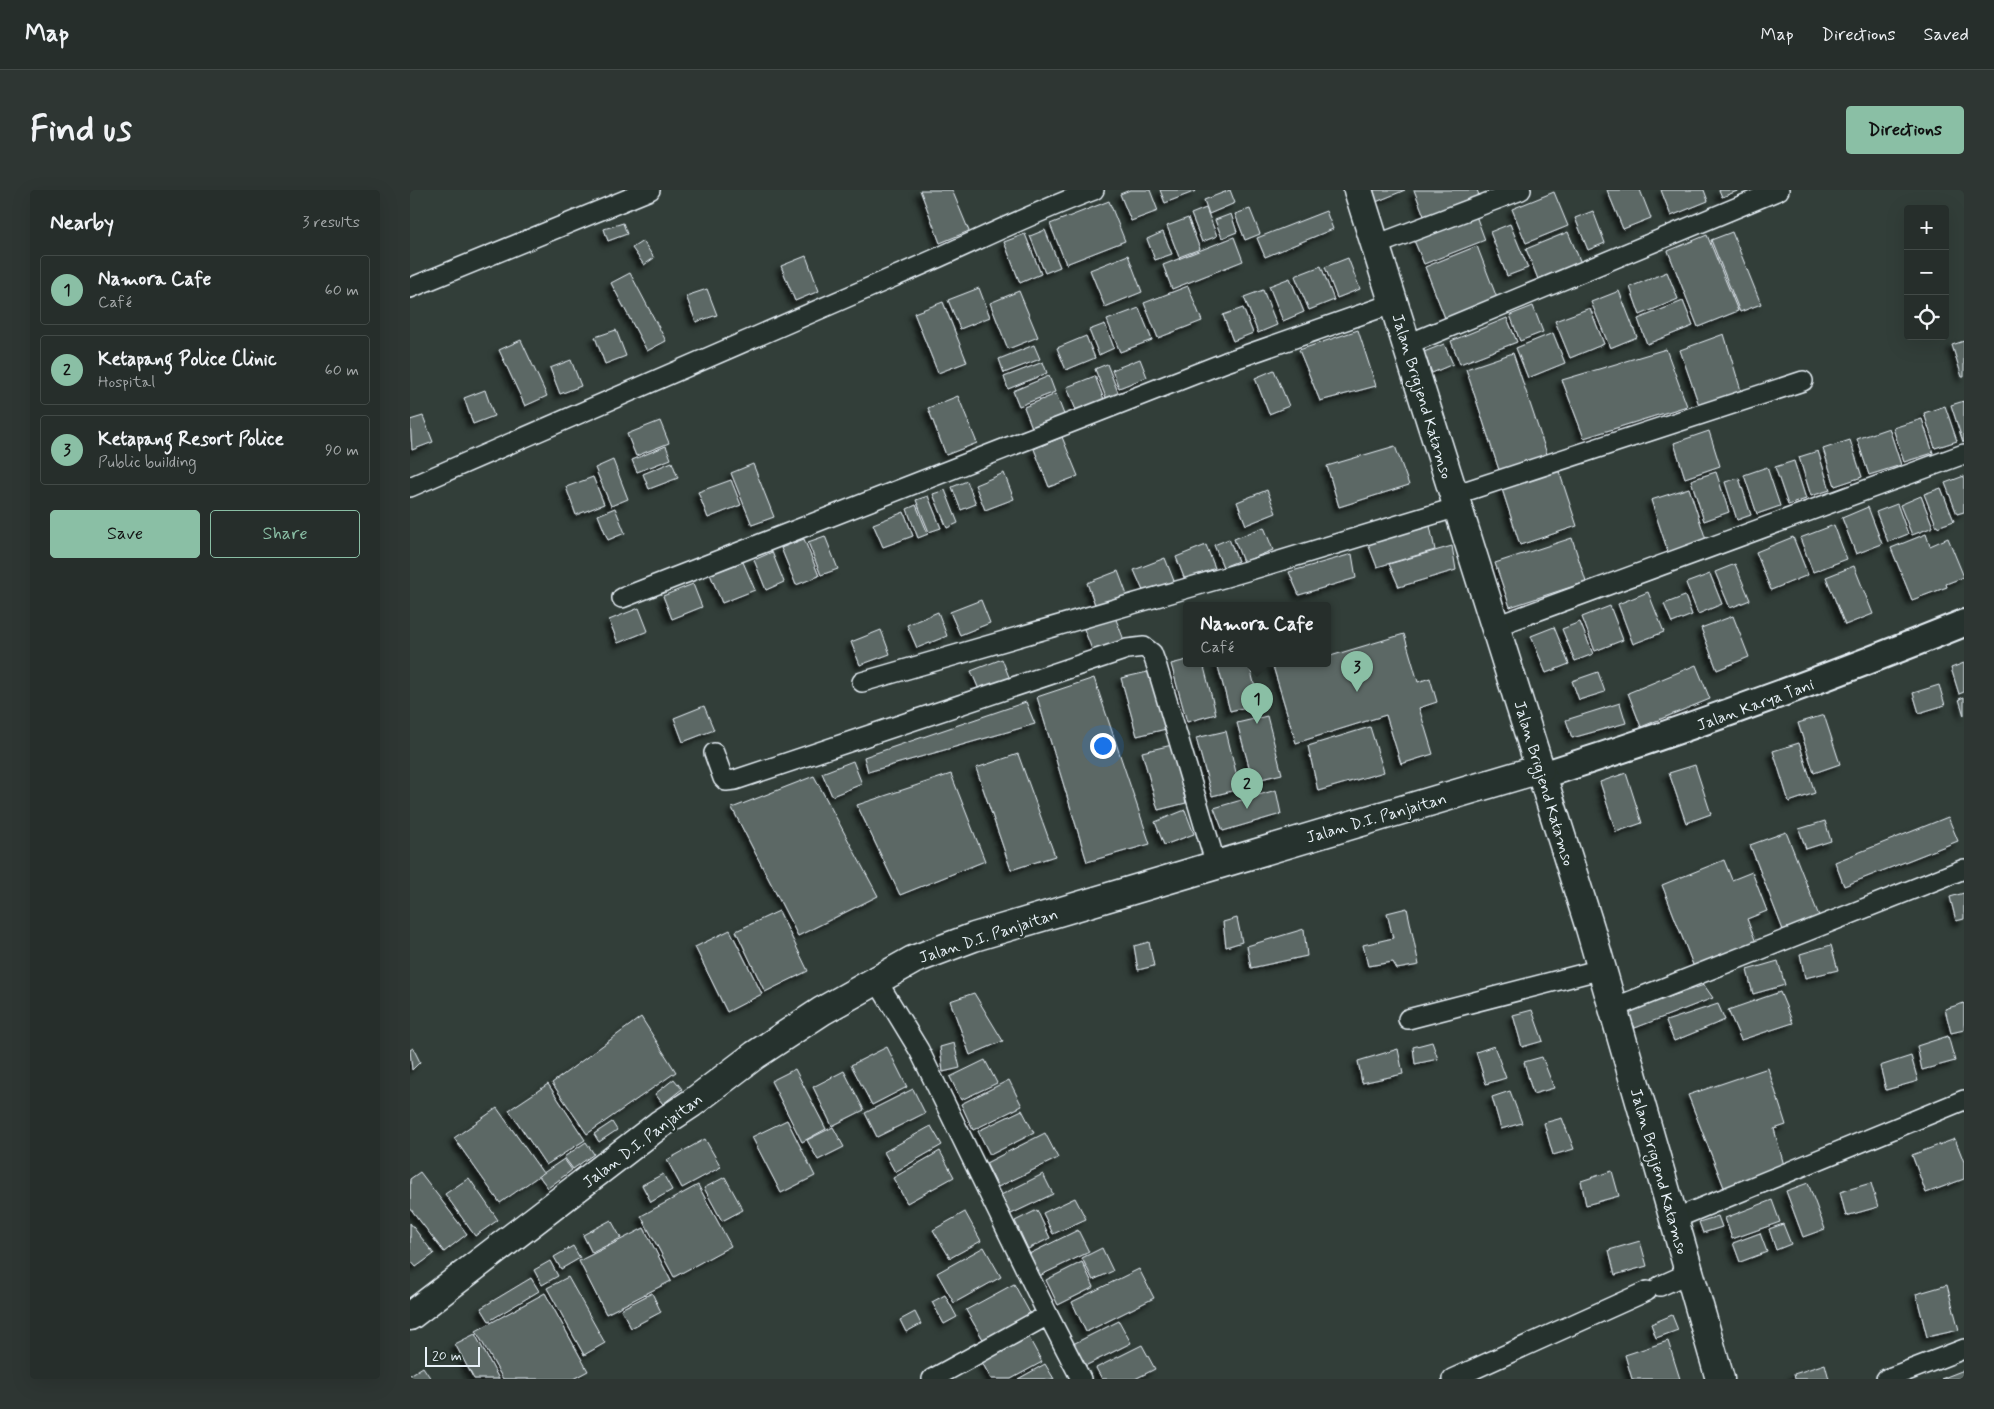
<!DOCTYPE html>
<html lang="en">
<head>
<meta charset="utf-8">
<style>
  body { margin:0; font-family:Mynerve,sans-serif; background:#2e3633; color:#f1f3f6 }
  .controls { position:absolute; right:15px; top:15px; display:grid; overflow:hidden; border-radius:5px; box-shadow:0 5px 20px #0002 }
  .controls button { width:45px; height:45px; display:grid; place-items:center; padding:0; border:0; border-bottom:1px solid #424a47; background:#262e2b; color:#f1f3f6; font:25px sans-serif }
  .scale { position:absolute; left:15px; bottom:12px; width:55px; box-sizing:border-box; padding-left:5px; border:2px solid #e8f1f8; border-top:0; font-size:14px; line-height:18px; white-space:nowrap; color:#e8f1f8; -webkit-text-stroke:4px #26332d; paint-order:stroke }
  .you { position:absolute; left:692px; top:555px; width:18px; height:18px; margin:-12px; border:4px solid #fff; border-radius:50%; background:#1a73e8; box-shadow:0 0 0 8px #1a73e833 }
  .badge { display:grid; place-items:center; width:32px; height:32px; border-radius:50%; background:#8abfa5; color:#111; font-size:16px; font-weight:700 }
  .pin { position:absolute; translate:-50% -41px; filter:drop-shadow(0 1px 2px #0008) }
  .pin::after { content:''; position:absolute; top:26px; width:18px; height:15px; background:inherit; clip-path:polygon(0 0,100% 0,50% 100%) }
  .popup { position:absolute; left:773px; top:412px; width:148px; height:65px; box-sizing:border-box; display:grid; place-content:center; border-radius:5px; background:#262e2b; filter:drop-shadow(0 1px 4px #0005); font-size:16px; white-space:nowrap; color:#a4a8a9 }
  .popup b { font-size:19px; color:#f1f3f6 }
  .popup::after { content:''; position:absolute; left:50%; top:100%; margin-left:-10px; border:10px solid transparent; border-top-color:#262e2b }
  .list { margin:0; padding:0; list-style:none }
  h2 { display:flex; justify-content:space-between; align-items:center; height:65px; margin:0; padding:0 20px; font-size:21px }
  h2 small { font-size:16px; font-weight:400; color:#a4a8a9 }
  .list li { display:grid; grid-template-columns:32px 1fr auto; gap:15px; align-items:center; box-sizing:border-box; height:70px; margin:0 10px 10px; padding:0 10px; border:1px solid #424a47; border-radius:5px }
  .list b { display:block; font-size:19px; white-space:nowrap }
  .list p { margin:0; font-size:16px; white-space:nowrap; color:#a4a8a9 }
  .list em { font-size:16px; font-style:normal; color:#a4a8a9 }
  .actions { display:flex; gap:10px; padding:15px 20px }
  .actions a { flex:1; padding:11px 0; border:1px solid #8abfa5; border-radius:5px; text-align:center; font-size:18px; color:#8abfa5 }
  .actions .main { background:#8abfa5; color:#111 }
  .icon { flex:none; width:28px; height:28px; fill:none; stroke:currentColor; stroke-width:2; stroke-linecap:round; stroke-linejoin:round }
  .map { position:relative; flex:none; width:1554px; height:1189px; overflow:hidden; border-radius:5px }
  header { display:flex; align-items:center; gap:30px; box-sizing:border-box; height:70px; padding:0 25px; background:#262e2b; border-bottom:1px solid #424a47 }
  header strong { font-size:24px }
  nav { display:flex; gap:28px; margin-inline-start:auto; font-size:18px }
  .intro { display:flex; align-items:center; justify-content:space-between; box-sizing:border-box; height:120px; padding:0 30px }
  h1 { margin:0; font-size:35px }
  .button { padding:12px 22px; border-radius:5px; background:#8abfa5; color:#111; font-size:18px; font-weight:700 }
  main { display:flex; gap:30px; padding:0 30px }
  aside { flex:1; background:#262e2b; border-radius:5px; box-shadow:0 5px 20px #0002 }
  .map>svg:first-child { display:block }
</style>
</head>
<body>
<header>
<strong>Map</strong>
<nav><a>Map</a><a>Directions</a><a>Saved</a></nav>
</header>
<div class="intro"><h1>Find us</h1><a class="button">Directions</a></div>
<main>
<aside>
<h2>Nearby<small>3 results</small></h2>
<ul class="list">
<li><span class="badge">1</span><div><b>Namora Cafe</b><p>Café</p></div><em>60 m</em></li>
<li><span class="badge">2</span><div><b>Ketapang Police Clinic</b><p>Hospital</p></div><em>60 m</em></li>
<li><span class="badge">3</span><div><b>Ketapang Resort Police</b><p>Public building</p></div><em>90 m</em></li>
</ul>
<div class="actions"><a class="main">Save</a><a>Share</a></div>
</aside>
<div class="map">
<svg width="1554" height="1189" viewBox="0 0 1554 1189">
  <defs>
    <filter id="shadow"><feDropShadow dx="-4.5" dy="4.5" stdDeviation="2.5" flood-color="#0009"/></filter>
  </defs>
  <rect width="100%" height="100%" fill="#323e39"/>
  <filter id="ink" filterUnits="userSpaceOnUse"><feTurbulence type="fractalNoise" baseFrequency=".02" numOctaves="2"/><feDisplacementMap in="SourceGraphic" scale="10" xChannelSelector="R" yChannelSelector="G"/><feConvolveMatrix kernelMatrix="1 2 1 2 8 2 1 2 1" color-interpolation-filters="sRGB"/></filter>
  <g filter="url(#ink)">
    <path fill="#5c6865" stroke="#e8f1f8" filter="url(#shadow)" d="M510 0H542L559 41 530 53Z
      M720 0H740L748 21 721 31 710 4Z
      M750 0H786V1L755 13Z
      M820 0 825 13 799 24 794 10Z
      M961 0H995L966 12Z
      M1004 0H1067L1071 10 1016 31Z
      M1197 0H1230L1241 28 1213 39Z
      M1251 0H1294L1298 11 1261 26Z
      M1309 0H1330L1312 7Z
      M1144 2 1158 36 1116 53 1102 19Z
      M699 11 715 51 656 74 640 34Z
      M796 18 807 46 792 52 781 24Z
      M840 19 850 44 835 50 825 24Z
      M916 21 923 39 855 67 847 48Z
      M1183 21 1195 53 1178 60 1165 28Z
      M1065 23 1075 50 1014 74 1003 48Z
      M821 24 827 42 812 48 805 30Z
      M778 28 790 59 769 67 757 36Z
      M213 33 217 44 198 51 194 39Z
      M1100 34 1118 78 1097 86 1080 42Z
      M635 40 650 77 635 83 620 46Z
      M753 42 762 64 745 70 737 49Z
      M1158 42 1171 73 1128 89 1116 59Z
      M1322 42 1351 114 1330 122 1301 50Z
      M615 44 631 84 610 93 594 52Z
      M1297 45 1328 121 1288 137 1258 61Z
      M824 47 833 71 762 99 753 75Z
      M233 51 244 68 234 75 222 58Z
      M1067 56 1087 108 1035 128 1015 77Z
      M718 65 732 102 695 117 680 80Z
      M396 66 409 101 385 111 371 76Z
      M938 68 950 99 927 108 915 77Z
      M911 76 924 110 899 120 885 86Z
      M1257 82 1268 109 1230 125 1220 97Z
      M220 83 256 151 237 161 201 93Z
      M880 88 894 122 873 131 859 96Z
      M778 96 792 131 748 148 734 113Z
      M569 98 580 127 550 139 538 110Z
      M297 99 307 125 286 132 276 106Z
      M853 100 867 135 848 143 834 107Z
      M609 101 628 147 598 159 580 113Z
      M1209 101 1227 147 1200 158 1181 112Z
      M1273 111 1283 136 1237 154 1228 129Z
      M533 112 557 172 528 183 504 123Z
      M1123 116 1133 142 1110 151 1100 125Z
      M729 118 742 150 710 162 697 130Z
      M833 118 843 143 823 151 813 125Z
      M1180 118 1194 154 1160 168 1145 131Z
      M1097 128 1107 152 1050 174 1041 151Z
      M695 134 704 158 689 165 679 140Z
      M206 140 216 166 195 174 185 147Z
      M948 140 966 196 910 211 889 160Z
      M1143 143 1155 173 1118 188 1106 158Z
      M1314 144 1332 204 1289 215 1270 160Z
      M676 146 685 168 656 180 647 158Z
      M111 150 137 206 115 216 89 160Z
      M1554 151V187H1552L1542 155Z
      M1034 154 1043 174 1022 183 1014 162Z
      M624 155 630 169 594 183 589 169Z
      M1256 159 1277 216 1174 248 1152 190Z
      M1103 163 1137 264 1089 280 1056 179Z
      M730 169 737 187 709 198 702 180Z
      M161 170 171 196 150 204 140 178Z
      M633 172 637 183 598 199 594 187Z
      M697 174 709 205 697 210 685 179Z
      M864 180 879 216 859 224 845 188Z
      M639 186 645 202 609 216 603 201Z
      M685 186 695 212 667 223 657 197Z
      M75 200 84 226 63 234 54 208Z
      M646 204 655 227 623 240 614 217Z
      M548 206 567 253 536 265 518 218Z
      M1554 211V251L1553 252 1541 215Z
      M1535 216 1547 251 1525 258 1514 223Z
      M13 226 23 252 2 260 0 230Z
      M1512 229 1523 263 1494 272 1483 238Z
      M250 231 259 253 226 266 217 244Z
      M1479 238 1491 275 1459 285 1447 249Z
      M1299 241 1310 276 1275 288 1264 253Z
      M652 247 668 286 639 297 624 259Z
      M1440 250 1452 287 1425 296 1413 259Z
      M256 256 261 269 227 282 222 270Z
      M985 256 999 295 929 317 917 276Z
      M1408 261 1420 300 1401 306 1389 267Z
      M203 270 218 309 201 316 185 278Z
      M1384 271 1396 309 1378 315 1365 277Z
      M262 272 268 288 239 299 233 284Z
      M343 274 364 327 342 335 321 283Z
      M1357 277 1370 316 1347 324 1334 285Z
      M1148 278 1167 336 1110 355 1091 296Z
      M1306 282 1319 322 1294 331 1281 290Z
      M594 283 604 309 575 320 565 295Z
      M1554 286V322L1547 324 1535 293Z
      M183 287 194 314 166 325 156 297Z
      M1329 288 1341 325 1327 330 1315 292Z
      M321 290 331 315 298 328 288 302Z
      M557 291 566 314 551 320 542 297Z
      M1279 298 1296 350 1258 362 1241 310Z
      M1531 298 1544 331 1527 337 1514 304Z
      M535 300 548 333 537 338 523 304Z
      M857 300 866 323 836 335 827 312Z
      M518 306 531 338 519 342 506 310Z
      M1511 306 1523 337 1502 345 1490 315Z
      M1487 314 1498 344 1478 352 1466 322Z
      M506 315 518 344 508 348 497 319Z
      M1458 317 1472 354 1446 364 1432 328Z
      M205 318 215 343 198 350 188 325Z
      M494 322 503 346 473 357 463 334Z
      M1424 335 1437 369 1403 382 1390 348Z
      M1020 336 1025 360 967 377 958 354Z
      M854 337 863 360 833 372 824 349Z
      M1516 344 1520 356 1538 348 1554 387 1536 394 1537 397 1502 410 1481 358Z
      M415 346 428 379 411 385 398 352Z
      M1383 347 1398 385 1361 400 1346 362Z
      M1162 348 1176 392 1100 417 1085 373Z
      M394 349 409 386 386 395 371 358Z
      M819 349 828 371 813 377 804 355Z
      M796 355 805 378 775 390 766 367Z
      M1042 356 1046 380 989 397 979 374Z
      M362 362 374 392 356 400 344 370Z
      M942 364 946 388 889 405 879 382Z
      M755 368 764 391 734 403 724 380Z
      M333 372 345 400 312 413 300 384Z
      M1325 374 1340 410 1320 418 1305 382Z
      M1444 376 1463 424 1435 435 1416 387Z
      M708 381 717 405 686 417 677 393Z
      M1300 384 1312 414 1288 424 1276 393Z
      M283 394 292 417 262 429 253 406Z
      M1238 402 1254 442 1223 454 1208 414Z
      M1275 406 1282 425 1262 433 1254 414Z
      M571 410 580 433 550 445 540 422Z
      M1200 416 1213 450 1185 461 1172 427Z
      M229 418 238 441 208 453 199 430Z
      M528 422 537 446 507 458 497 435Z
      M1323 426 1339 467 1307 480 1291 438Z
      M705 427 714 450 683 462 674 439Z
      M1170 432 1183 464 1165 471 1152 439Z
      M1144 437 1159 474 1136 483 1121 446Z
      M471 440 480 464 450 475 441 452Z
      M994 444 1008 492 1020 488 1027 512 1009 518 1023 564 991 574 976 525 886 553 862 473H917V467Z
      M592 469 601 492 571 504 561 481Z
      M777 470V473H793L806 524 777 532 761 474Z
      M807 473H839L849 514 820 521Z
      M1554 473V502L1549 504 1541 478Z
      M1286 475 1300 509 1231 537 1218 503Z
      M742 481 756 539 727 546 711 488Z
      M1188 482 1195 502 1169 510 1162 491Z
      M684 488 740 654 677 672 627 507Z
      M1529 495 1535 515 1509 523 1503 503Z
      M1554 507V526L1549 509Z
      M616 512 625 534 458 582 454 567Z
      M1210 513 1216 533 1162 548 1156 530Z
      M294 516 304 540 273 552 264 528Z
      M1414 525 1430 574 1404 583 1388 533Z
      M857 526 872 584 843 591 827 533Z
      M960 537 974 582 908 601 898 556Z
      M816 541 830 599 802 606 786 548Z
      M1389 553 1405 603 1379 612 1363 561Z
      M762 555 776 613 748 620 732 562Z
      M608 564 645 666 601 680 566 578Z
      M443 571 452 594 422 606 412 583Z
      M1285 575 1301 624 1276 633 1259 583Z
      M1216 583 1232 633 1206 642 1190 592Z
      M541 584 575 671 490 705 447 615Z
      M404 586 468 706 388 746 322 618Z
      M866 600 871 624 813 641 804 618Z
      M775 620 784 644 754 655 745 632Z
      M1538 627 1548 651 1434 696 1425 672Z
      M1415 631 1421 651 1396 659 1389 639Z
      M1376 642 1409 726 1373 740 1340 655Z
      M1314 670 1322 690 1342 682 1357 721 1337 729 1347 755 1285 780 1252 695Z
      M1554 703V729L1546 731 1540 707Z
      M997 718 1009 775 987 779 983 772 958 776 953 755 983 748 977 723Z
      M369 721 398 781 355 802 326 741Z
      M827 728 832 752 816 757 813 732Z
      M894 739 897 766 841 778 837 756Z
      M320 740 352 804 317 822 285 757Z
      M739 752 744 776 728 780 724 756Z
      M1421 755 1428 780 1395 788 1390 764Z
      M1368 771 1375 795 1343 804 1337 780Z
      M1294 795 1303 808 1225 838 1218 821Z
      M1370 802 1383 833 1331 850 1318 820Z
      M564 803 593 851 560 865 540 811Z
      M1554 813V840L1541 843 1535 819Z
      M1308 814 1315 830 1264 851 1256 831Z
      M1122 820 1133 851 1112 857 1103 825Z
      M231 827 266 882 177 944 142 893Z
      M1538 846 1545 871 1512 880 1507 856Z
      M1022 852 1028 869 1005 874 1003 857Z
      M544 853 550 878 533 882 530 857Z
      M1084 856 1096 888 1076 894 1066 862Z
      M477 857 497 897 462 915 441 875Z
      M3 858 10 872 2 880 0 860Z
      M988 859 993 884 952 893 948 871Z
      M1501 866 1508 891 1476 900 1470 876Z
      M1132 867 1144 898 1123 904 1114 872Z
      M575 870 587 893 551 910 540 887Z
      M1358 878 1376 935 1364 939 1375 979 1315 1000 1278 905Z
      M385 879 416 939 392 952 361 891Z
      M434 881 454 920 422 936 403 897Z
      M264 889 272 899 253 914 245 904Z
      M599 890 612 916 563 940 551 914Z
      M138 894 175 950 136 975 99 920Z
      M503 899 515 923 467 947 455 923Z
      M1100 901 1112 933 1091 939 1082 907Z
      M87 918 133 983 90 1013 44 948Z
      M612 920 624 943 580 965 568 941Z
      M1152 928 1164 959 1143 965 1134 933Z
      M377 930 405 986 371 1003 342 947Z
      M202 932 207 940 189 952 184 944Z
      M521 936 532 955 485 982 474 962Z
      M423 937 434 957 408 970 397 950Z
      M635 943 648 968 588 997 576 973Z
      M295 949 311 977 272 998 257 970Z
      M1545 949 1554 972V989L1516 1003 1502 965Z
      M176 952 184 964 163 979 154 967Z
      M530 961 544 987 497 1013 483 988Z
      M154 969 162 980 138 998 129 986Z
      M1202 981 1209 1006 1176 1015 1171 991Z
      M10 982 57 1044 34 1062 0 1018V989Z
      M253 984 262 1000 241 1012 232 995Z
      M633 984 643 1004 599 1025 589 1006Z
      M315 987 333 1020 312 1031 294 998Z
      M59 988 88 1030 65 1046 35 1004Z
      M1398 993 1415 1039 1393 1047 1376 1001Z
      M1461 993 1468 1017 1436 1026 1430 1002Z
      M288 995 321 1056 264 1087 231 1026Z
      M665 1008 676 1029 643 1044 633 1023Z
      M1362 1010 1370 1032 1322 1049 1315 1028Z
      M627 1020 640 1048 618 1059 605 1031Z
      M555 1022 571 1051 540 1068 523 1040Z
      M1308 1026 1312 1037 1293 1043 1289 1032Z
      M201 1030 211 1048 182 1063 173 1045Z
      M0 1033 24 1064 6 1077 0 1070Z
      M1373 1034 1381 1054 1366 1060 1359 1039Z
      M234 1038 261 1091 196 1124 169 1071Z
      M668 1040 679 1062 625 1088 615 1066Z
      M1350 1043 1357 1062 1330 1072 1323 1053Z
      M1230 1051 1237 1076 1205 1085 1199 1060Z
      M163 1056 170 1068 151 1079 144 1067Z
      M574 1057 591 1087 544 1113 527 1083Z
      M692 1058 703 1081 683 1090 672 1068Z
      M140 1071 148 1086 132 1095 124 1080Z
      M672 1072 684 1097 648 1115 636 1090Z
      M729 1079 744 1108 676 1142 662 1112Z
      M158 1087 195 1153 174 1165 137 1098Z
      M121 1088 129 1101 79 1131 71 1118Z
      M604 1094 621 1125 574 1151 556 1120Z
      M1537 1095 1549 1140 1517 1147 1506 1104Z
      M135 1103 178 1181 163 1189H93L66 1141Z
      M242 1103 251 1122 221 1138 211 1119Z
      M535 1105 547 1127 534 1134 522 1112Z
      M505 1122 511 1134 496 1142 490 1130Z
      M1262 1125 1268 1140 1246 1148 1241 1134Z
      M709 1131 721 1153 675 1176 663 1154Z
      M65 1144 89 1189H64L45 1154Z
      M618 1146 632 1172 601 1189H581L572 1172Z
      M1258 1151 1270 1189H1222L1215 1165Z
      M732 1155 745 1179 725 1189H692L686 1178Z
      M635 1174 644 1189H608Z
      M1415 1174 1419 1189H1385L1384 1184Z
      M13 1177 21 1189H0V1185Z
      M1554 1180V1189H1531Z"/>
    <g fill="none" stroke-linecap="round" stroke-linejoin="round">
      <defs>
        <path id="street" d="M966 55 1111 0
          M0 98 240 0
          M996 155 1369 0
          M0 297C162 226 324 156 486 86 553 58 616 25 684 0
          M1044 305 1393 191
          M212 408 816 172 984 113
          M1086 436 1554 264
          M452 492 840 380 1048 317
          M304 563 313 588 316 591 325 590 717 459 734 457 742 463 747 477 806 675
          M467 791 509 860 638 1125 671 1189
          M1203 818 1554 679
          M998 829 1192 779
          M1264 1029 1554 910
          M1250 1096 1279 1083
          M522 1189 638 1125
          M1042 1189 1237 1101
          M1476 1189 1554 1159"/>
        <path id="secondary" d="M1133 585C1275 540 1415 489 1554 433"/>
        <path id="primary" d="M1130 579 1180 738 1310 1189"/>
        <path id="highway" d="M0 1126 249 935 282 913 345 865 412 821 503 770 564 747 1130 579 948 0"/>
      </defs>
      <use href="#street" stroke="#e8f1f8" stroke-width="22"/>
      <use href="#secondary" stroke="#e8f1f8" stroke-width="30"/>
      <use href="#primary" stroke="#e8f1f8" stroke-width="31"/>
      <use href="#highway" stroke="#e8f1f8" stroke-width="31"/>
      <use href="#street" stroke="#26332d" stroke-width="19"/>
      <use href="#secondary" stroke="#26332d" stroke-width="26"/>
      <use href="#primary" stroke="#26332d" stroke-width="28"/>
      <use href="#highway" stroke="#26332d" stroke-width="28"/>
    </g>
  </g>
  <g text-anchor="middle" stroke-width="5" stroke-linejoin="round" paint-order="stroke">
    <g font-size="16" fill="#e8f1f8" stroke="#26332d">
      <text transform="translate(1013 206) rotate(73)" y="6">Jalan Brigjend Katamso</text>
      <text transform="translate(1345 514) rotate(-20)" y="6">Jalan Karya Tani</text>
      <text transform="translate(1135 593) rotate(73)" y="6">Jalan Brigjend Katamso</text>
      <text transform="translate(966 627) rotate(-16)" y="6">Jalan D.I. Panjaitan</text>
      <text transform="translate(578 745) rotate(-18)" y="6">Jalan D.I. Panjaitan</text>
      <text transform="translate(232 950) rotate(-37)" y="6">Jalan D.I. Panjaitan</text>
      <text transform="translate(1250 981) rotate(74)" y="6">Jalan Brigjend Katamso</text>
    </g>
  </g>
</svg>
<div class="controls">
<button>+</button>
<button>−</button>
<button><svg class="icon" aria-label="locate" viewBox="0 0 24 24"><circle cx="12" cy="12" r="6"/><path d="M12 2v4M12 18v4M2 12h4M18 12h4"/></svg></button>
</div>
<div class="scale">20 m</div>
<div class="you"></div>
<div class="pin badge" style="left:847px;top:534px">1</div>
<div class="popup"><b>Namora Cafe</b>Café</div>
<div class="pin badge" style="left:837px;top:619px">2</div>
<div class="pin badge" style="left:947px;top:502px">3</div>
</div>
</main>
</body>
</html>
